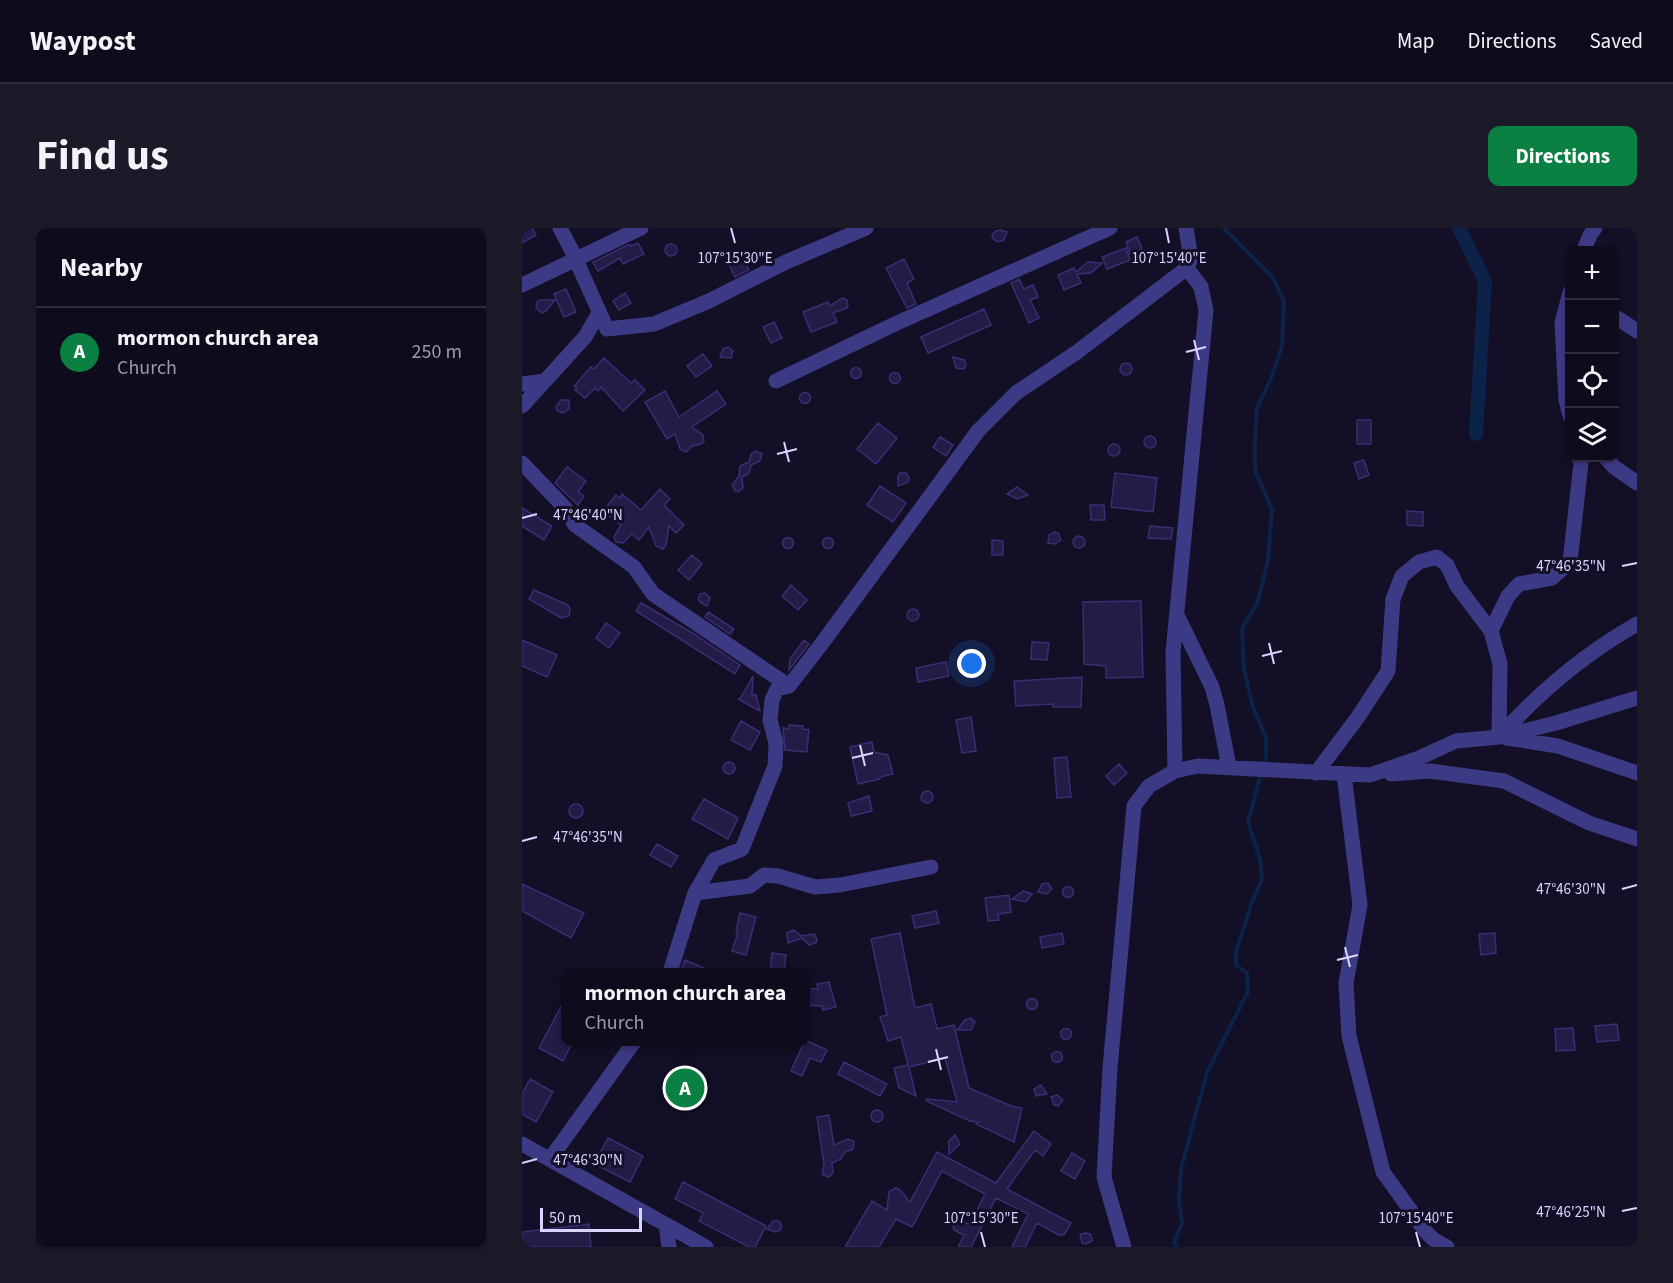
<!DOCTYPE html>
<html lang="en">
<head>
<meta charset="utf-8">
<style>
  body { margin:0; font-family:"Source Sans 3",sans-serif; background:#1c1929; color:#f1f3f6 }
  .controls { position:absolute; right:18px; top:18px; display:grid; overflow:hidden; border-radius:12px; box-shadow:0 2px 4px #0004 }
  .controls button { width:54px; height:54px; display:grid; place-items:center; padding:0; border:0; border-bottom:2px solid #2e2b3b; background:#0e0b1c; color:#f1f3f6; font:30px sans-serif }
  .scale { position:absolute; left:18px; bottom:15px; width:102px; box-sizing:border-box; padding-left:6px; border:3px solid #d9d4ff; border-top:0; font-size:16px; line-height:21px; white-space:nowrap; color:#d9d4ff; -webkit-text-stroke:4px #130f26; paint-order:stroke }
  .you { position:absolute; left:450px; top:436px; width:21px; height:21px; margin:-15px; border:4px solid #fff; border-radius:50%; background:#1a73e8; box-shadow:0 0 0 9px #1a73e833 }
  .badge { display:grid; place-items:center; width:39px; height:39px; border-radius:50%; background:#0b8043; color:#fff; font-size:20px; font-weight:700 }
  .pin { position:absolute; translate:-50% -50%; border:3px solid #fff; box-shadow:0 2px 6px #0006 }
  .popup { position:absolute; left:39px; top:740px; width:249px; height:78px; box-sizing:border-box; display:grid; place-content:center; border-radius:12px; background:#0e0b1c; filter:drop-shadow(0 2px 4px #0005); font-size:20px; white-space:nowrap; color:#9b9ba3 }
  .popup b { font-size:22px; color:#f1f3f6 }
  .popup::after { content:''; position:absolute; left:50%; top:100%; margin-left:-12px; border:12px solid transparent; border-top-color:#0e0b1c }
  .list { margin:0; padding:0; list-style:none }
  h2 { display:flex; justify-content:space-between; align-items:center; height:78px; margin:0; padding:0 24px; font-size:26px }
  h2 small { font-size:20px; font-weight:400; color:#9b9ba3 }
  .list li { display:grid; grid-template-columns:39px 1fr auto; gap:18px; align-items:center; box-sizing:border-box; height:90px; padding:0 24px; border-top:2px solid #2e2b3b }
  .list b { display:block; font-size:22px; white-space:nowrap }
  .list p { margin:0; font-size:20px; white-space:nowrap; color:#9b9ba3 }
  .list em { font-size:20px; font-style:normal; color:#9b9ba3 }
  .icon { flex:none; width:33px; height:33px; fill:none; stroke:currentColor; stroke-width:2; stroke-linecap:round; stroke-linejoin:round }
  .map { position:relative; flex:none; width:1115px; height:1019px; overflow:hidden; border-radius:12px }
  header { display:flex; align-items:center; gap:36px; box-sizing:border-box; height:84px; padding:0 30px; background:#0e0b1c; border-bottom:2px solid #2e2b3b }
  header strong { font-size:28px }
  nav { display:flex; gap:33px; margin-inline-start:auto; font-size:21px }
  .intro { display:flex; align-items:center; justify-content:space-between; box-sizing:border-box; height:144px; padding:0 36px }
  h1 { margin:0; font-size:42px }
  .button { padding:15px 27px; border-radius:12px; background:#0b8043; color:#fff; font-size:21px; font-weight:700 }
  main { display:flex; gap:36px; padding:0 36px }
  aside { flex:1; background:#0e0b1c; border-radius:12px; box-shadow:0 2px 4px #0004 }
  .map>svg:first-child { display:block }
</style>
</head>
<body>
<header>
<strong>Waypost</strong>
<nav><a>Map</a><a>Directions</a><a>Saved</a></nav>
</header>
<div class="intro"><h1>Find us</h1><a class="button">Directions</a></div>
<main>
<aside>
<h2>Nearby<small></small></h2>
<ul class="list">
<li><span class="badge">A</span><div><b>mormon church area</b><p>Church</p></div><em>250 m</em></li>
</ul>
</aside>
<div class="map">
<svg width="1115" height="1019" viewBox="0 0 1115 1019">
  <rect width="100%" height="100%" fill="#130f26"/>
  <g fill="none" stroke-linecap="round" stroke-linejoin="round">
    <path stroke="#0c2248" stroke-width="4" d="M702 0 751 50 762 73 760 118 750 148 735 180 733 212V242L750 282 746 332 736 373 720 401 722 441 731 479 744 509V528L741 538
      M655 1019 652 1014 660 996 657 972 659 941 674 885 685 845 726 764 725 745 714 737V724L730 674 740 652 738 631 726 594 739 545"/>
    <path stroke="#0c2248" stroke-width="14" d="M937 0 963 53 954 206"/>
  </g>
  <path fill="#241b47" stroke="#3b2d73" stroke-width="1.5" d="M0 0H10L14 7 0 15Z
    M478 2 485 4 482 12 476 14 471 11 470 7 474 3Z
    M615 9 620 21 608 26 604 14Z
    M116 15 122 26 101 36 98 30 76 43 71 34 108 16 109 18Z
    M143 22a6 6 0 1 1 12 0a6 6 0 1 1-12 0Z
    M604 20 608 32 585 41 580 29Z
    M219 24 227 42 213 49 204 30Z
    M382 31 392 51 385 55 394 76 385 80 364 40Z
    M566 34 580 35 569 45 555 46 559 55 542 62 536 47 552 40 554 44Z
    M497 51 502 61 511 57 516 69 508 72 517 90 507 95 489 55Z
    M44 61 54 84 42 89 32 66Z
    M103 65 109 75 97 82 91 73Z
    M320 70 325 72 326 77 325 80 311 85 315 94 289 104 281 84 306 74 308 78Z
    M19 72H33L24 83 20 85 14 80 15 74Z
    M462 81 469 97 406 125 399 109Z
    M252 94 260 110 249 115 241 99Z
    M206 119 211 123 209 130 198 129 201 121Z
    M181 126 190 138 174 149 165 138Z
    M431 129 442 132 444 137 442 141 434 140Z
    M82 130 109 155 113 152 123 162 101 183 79 159 76 163 73 160 63 170 53 162 55 160 52 158 69 139 72 141Z
    M598 141a6 6 0 1 1 12 0a6 6 0 1 1-12 0Z
    M328.5 145a5.5 5.5 0 1 1 11 0a5.5 5.5 0 1 1-11 0Z
    M367.5 150a5.5 5.5 0 1 1 11 0a5.5 5.5 0 1 1-11 0Z
    M143 163 157 189 195 163 204 176 170 199 181 207 182 213 179 216 170 218 164 224 158 221 153 206 145 211 123 174Z
    M277.5 170a5.5 5.5 0 1 1 11 0a5.5 5.5 0 1 1-11 0Z
    M39 172H47V181L41 185 35 183 34 179Z
    M835 192H849V216H835Z
    M356 195 375 210 354 236 335 221Z
    M622 214a6 6 0 1 1 12 0a6 6 0 1 1-12 0Z
    M418 209 431 217 424 228 411 219Z
    M586 222a6 6 0 1 1 12 0a6 6 0 1 1-12 0Z
    M233 223 240 226 238 233 229 237 227 245 220 249 221 260 216 264 213 263 210 257 217 248 218 238 227 234 229 226Z
    M842 232 847 247 837 251 832 235Z
    M45 239 64 253 56 264 62 268 56 277 33 255Z
    M378 245H384L387 249 386 254 376 258V248Z
    M593 245 635 250 631 284 589 279Z
    M358 258 384 275 371 294 345 277Z
    M495 259 506 267 495 271 485 266Z
    M138 261 148 271 142 277 162 297 154 305 147 298 144 317 141 321 134 318 127 299 117 312 110 306 101 315 94 314 92 309 99 297 81 283 94 267 98 270 100 266 119 282Z
    M568 277H582L583 292H569Z
    M0 280 30 298 22 312 0 298Z
    M885 283 901 284V298L885 297Z
    M628 298 651 300 649 311 626 310Z
    M532 304 536 305 539 312 533 316 526 315 527 307Z
    M551 314a6 6 0 1 1 12 0a6 6 0 1 1-12 0Z
    M260.5 315a5.5 5.5 0 1 1 11 0a5.5 5.5 0 1 1-11 0Z
    M300.5 315a5.5 5.5 0 1 1 11 0a5.5 5.5 0 1 1-11 0Z
    M470 312 481 313V327H470Z
    M170 327 180 336 167 352 156 342Z
    M269 357 285 372 276 382 260 368Z
    M12 362 46 377 48 381 47 388 39 390 7 371Z
    M183 365 188 370 185 378 179 375 176 371 178 366Z
    M619 373 621 449 584 450V438L562 436 561 374Z
    M119 375 172 406 218 437 213 446 114 383Z
    M385 387a6 6 0 1 1 12 0a6 6 0 1 1-12 0Z
    M186 384 212 401 208 406 183 389Z
    M84 395 98 405 87 420 74 410Z
    M0 412 35 427 25 449 0 438Z
    M282 412 287 416 267 442 268 431Z
    M510 414 527 415 525 432 509 431Z
    M424 434 427 448 396 454 394 440Z
    M231 448 230 468 234 467 238 483 216 471H218Z
    M560 449 559 479H531V476L494 478 492 453Z
    M449 489 454 523 440 525 434 492Z
    M219 493 238 504 228 522 209 512Z
    M267 497 281 498V501L287 502 285 524 263 522 261 500 267 501Z
    M350 514 352 524 366 527 371 546 358 549V551L336 556 328 519Z
    M545 529 549 569 535 570 532 530Z
    M201 540a6 6 0 1 1 12 0a6 6 0 1 1-12 0Z
    M597 536 605 545 592 557 584 548Z
    M399 569a6 6 0 1 1 12 0a6 6 0 1 1-12 0Z
    M347 568 350 583 329 588 326 575Z
    M182 571 216 590 206 611 170 591Z
    M47 583a7 7 0 1 1 14 0a7 7 0 1 1-14 0Z
    M135 616 156 628 149 639 128 627Z
    M526 655 530 661 526 665 524 666 516 664 520 656Z
    M0 656 62 685 49 710 0 683Z
    M540.5 664a5.5 5.5 0 1 1 11 0a5.5 5.5 0 1 1-11 0Z
    M501 663 510 666 504 674 490 671Z
    M487 667 489 684 476 686 477 692 466 693 463 670Z
    M414 683 417 695 393 700 390 688Z
    M218 685 234 689 224 727 210 723 216 704 214 703Z
    M272 702 279 708 292 706 295 711 294 715 287 717 280 710 266 715 265 705Z
    M378 705 393 780 409 776 415 801 432 797 447 860 489 878 500 880 492 914 454 896 457 894 448 893 404 873 405 871 435 874 423 830 387 839 394 868 377 860 372 840 386 837 379 809 366 813 358 789 365 787 349 711Z
    M540 705 542 716 520 720 518 709Z
    M973 705 974 725 959 727 957 706Z
    M250 725 264 727 262 744H248Z
    M163 732 191 744H158Z
    M307 754 314 779 301 782 300 778 283 777V760L296 761 295 756Z
    M504.5 776a5.5 5.5 0 1 1 11 0a5.5 5.5 0 1 1-11 0Z
    M43 771V813H51L41 833 17 820Z
    M449 790 453 794 449 802H435L443 792Z
    M1095 796 1097 812 1075 814 1073 798Z
    M1051 800 1053 822 1034 823 1033 801Z
    M538.5 806a5.5 5.5 0 1 1 11 0a5.5 5.5 0 1 1-11 0Z
    M283 812 305 822 299 834 288 830 280 848 269 843Z
    M529.5 829a5.5 5.5 0 1 1 11 0a5.5 5.5 0 1 1-11 0Z
    M322 834 365 856 358 868 316 846Z
    M8 851 31 864 14 894 0 886V866Z
    M519 857 525 866 514 868 512 861Z
    M535 867 541 872 536 878 532 877 529 869Z
    M349 888a6 6 0 1 1 12 0a6 6 0 1 1-12 0Z
    M307 887 312 917 326 911 332 913V917L331 921 323 924 319 931 310 935 311 945 306 949 300 946 302 937 295 889Z
    M512 903 529 916 521 928 513 922 485 961 549 995 542 1007H537L515 995 503 1019H490L506 986 474 970 449 1019H436L442 1007 432 1002 431 997 435 993 448 996 463 966 420 943 390 999 374 991 357 1019H323L350 973 365 982 367 964 373 960 377 961 388 974 415 924 474 955Z
    M433 907 438 916 427 926V913Z
    M86 910 121 928 108 954 72 936Z
    M550 925 563 933 553 951 539 943Z
    M161 954 244 998 233 1019H227L177 993 181 985 153 971Z
    M251 993H256L259 995V1002L253 1004 245 1001Z
    M67 996 69 1019H0V1004Z
    M564 1005 568 1006 570 1010V1013L564 1016 560 1015 558 1006Z"/>
  <g fill="none" stroke-linecap="round" stroke-linejoin="round">
    <path stroke="#3d3a85" stroke-width="15" d="M38 0 50 23 85 101 132 96 187 73 264 34 344 0
      M1062 22 1068 7 1073 0
      M0 57 119 0
      M1092 88 1115 103
      M1040 95 1044 172 1048 188
      M1043 105 1040 95 1048 64
      M254 153 375 95 588 0
      M0 156 22 153
      M0 178 63 109 77 85
      M1084 230 1092 239 1115 255
      M0 235 43 280 53 297 112 339 131 366 267 458
      M655 387 690 459 695 477 707 539
      M969 403 986 368 997 356 1030 350 1048 334 1059 235 1057 230
      M977 509C1017 464 1062 426 1115 396
      M985 510 1036 518 1115 545
      M653 543 651 424 684 82 679 59 665 40
      M794 545 836 489 866 443 871 371 880 348 897 334 915 329 925 337 935 358 969 403 978 436 977 509
      M822 546 838 677 824 755 827 808 861 944 904 1004 911 1011 925 1019
      M869 546 908 543 982 553 1067 595 1115 611
      M173 665 192 632 220 621 253 538 254 515 248 492 250 472 255 461 267 458 298 418 456 203 494 165 555 124 665 40 669 31 664 0
      M148 744 173 665 228 658 242 647 256 648 293 659 318 657 409 639
      M0 916 184 1019
      M28 931 112 814
      M144 997 147 1019
      M602 1019 582 949 588 840 612 578 627 558 653 543 676 538 848 547 897 530 934 513 977 509 1034 495 1115 470"/>
  </g>
  <path fill="none" stroke="#d9d4ff" stroke-width="2" d="M209 0 213 15M644 0 647 15M672 112 677 132M664 124 684 119M262 214 267 234M255 226 275 221M0 290 15 286M1100 338 1115 335M747 415 752 436M740 428 760 423M338 517 343 538M330 530 351 525M0 613 15 609M1100 661 1115 657M823 719 828 739M815 732 836 727M414 821 419 842M406 834 426 829M0 935 15 931M1100 983 1115 980M459 1004 463 1019M894 1004 898 1019"/>
  <g font-size="15" text-anchor="middle" fill="#d9d4ff" stroke="#130f26" stroke-width="6" stroke-linejoin="round" paint-order="stroke">
    <text x="213" y="35">107°15'30"E</text>
    <text x="647" y="35">107°15'40"E</text>
    <text x="66" y="292">47°46'40"N</text>
    <text x="1049" y="343">47°46'35"N</text>
    <text x="66" y="614">47°46'35"N</text>
    <text x="1049" y="666">47°46'30"N</text>
    <text x="66" y="937">47°46'30"N</text>
    <text x="1049" y="989">47°46'25"N</text>
    <text x="459" y="995">107°15'30"E</text>
    <text x="894" y="995">107°15'40"E</text>
  </g>
</svg>
<div class="controls">
<button>+</button>
<button>−</button>
<button><svg class="icon" aria-label="locate" viewBox="0 0 24 24"><circle cx="12" cy="12" r="6"/><path d="M12 2v4M12 18v4M2 12h4M18 12h4"/></svg></button>
<button><svg class="icon" aria-label="layers" viewBox="0 0 24 24"><path d="M12 4l9 5-9 5-9-5zM3 14l9 5 9-5"/></svg></button>
</div>
<div class="scale">50 m</div>
<div class="you"></div>
<div class="pin badge" style="left:163px;top:860px">A</div>
<div class="popup"><b>mormon church area</b>Church</div>
</div>
</main>
</body>
</html>
